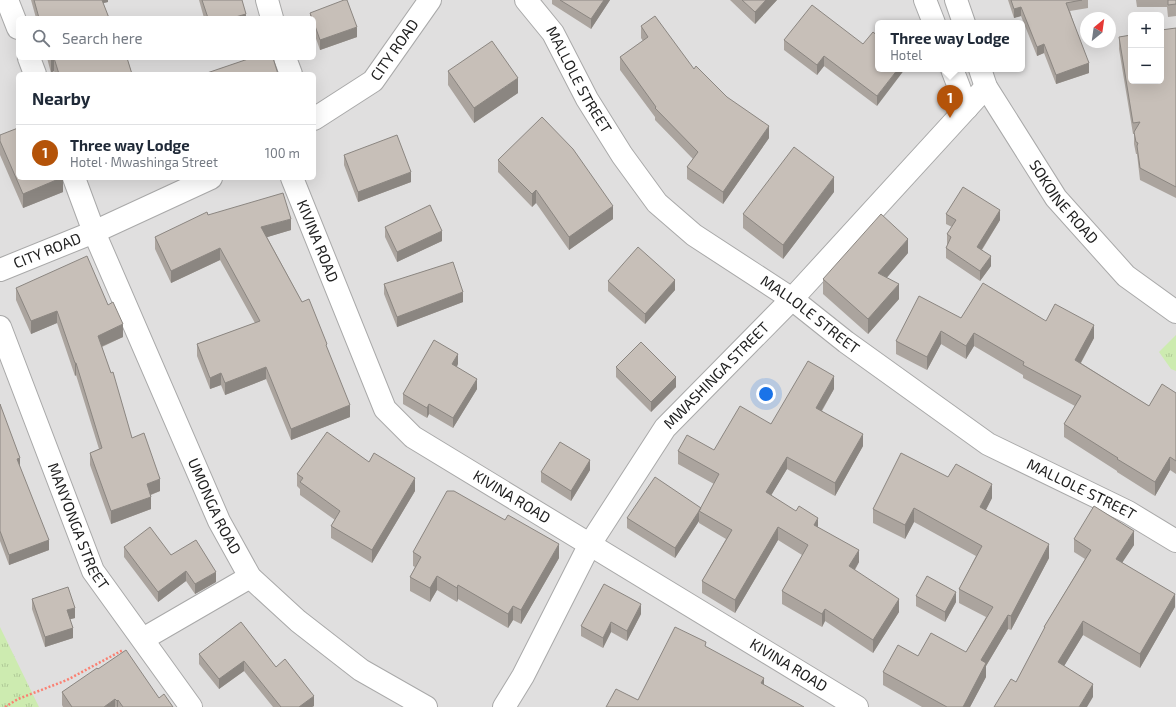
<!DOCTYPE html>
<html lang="en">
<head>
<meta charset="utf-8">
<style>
  body { margin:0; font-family:"Exo 2",sans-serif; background:#f2f2f3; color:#1f2937 }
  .controls { position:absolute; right:12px; top:12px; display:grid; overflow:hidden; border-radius:6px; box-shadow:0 4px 16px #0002 }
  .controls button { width:36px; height:36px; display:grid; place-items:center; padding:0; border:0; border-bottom:1px solid #e0e1e3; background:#fff; color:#1f2937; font:20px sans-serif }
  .compass { position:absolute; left:1080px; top:12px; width:36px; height:36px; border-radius:50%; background:#fff; box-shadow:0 4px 16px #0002; rotate:29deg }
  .you { position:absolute; left:766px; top:394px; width:14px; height:14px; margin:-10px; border:3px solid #fff; border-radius:50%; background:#1a73e8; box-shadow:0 0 0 6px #1a73e833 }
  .badge { display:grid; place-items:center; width:26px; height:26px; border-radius:50%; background:#b45309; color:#fff; font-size:13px; font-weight:700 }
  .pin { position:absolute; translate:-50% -33px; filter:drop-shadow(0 1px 2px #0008) }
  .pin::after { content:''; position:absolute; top:21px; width:14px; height:12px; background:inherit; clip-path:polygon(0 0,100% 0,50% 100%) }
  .popup { position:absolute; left:875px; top:20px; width:150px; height:52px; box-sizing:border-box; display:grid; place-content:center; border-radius:6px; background:#fff; filter:drop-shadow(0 1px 3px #0005); font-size:13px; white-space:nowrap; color:#747a83 }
  .popup b { font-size:15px; color:#1f2937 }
  .popup::after { content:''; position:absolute; left:50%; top:100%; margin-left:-8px; border:8px solid transparent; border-top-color:#fff }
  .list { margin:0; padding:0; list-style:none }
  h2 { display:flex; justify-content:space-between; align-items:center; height:52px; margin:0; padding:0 16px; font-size:17px }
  h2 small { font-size:13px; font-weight:400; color:#747a83 }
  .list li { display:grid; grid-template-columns:26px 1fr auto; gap:12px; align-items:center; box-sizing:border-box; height:56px; padding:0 16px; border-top:1px solid #e0e1e3 }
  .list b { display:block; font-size:15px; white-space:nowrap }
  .list p { margin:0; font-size:13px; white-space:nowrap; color:#747a83 }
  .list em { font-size:13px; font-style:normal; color:#747a83 }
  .icon { flex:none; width:22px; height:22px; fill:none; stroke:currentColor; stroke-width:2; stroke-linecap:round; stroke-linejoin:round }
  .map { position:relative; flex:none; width:1176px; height:707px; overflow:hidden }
  .search { position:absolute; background:#fff; box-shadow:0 4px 16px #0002; left:16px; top:16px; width:300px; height:44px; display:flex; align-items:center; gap:10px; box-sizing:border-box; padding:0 14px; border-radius:6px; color:#747a83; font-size:15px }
  .panel { position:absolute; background:#fff; box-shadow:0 4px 16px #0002; left:16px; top:72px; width:300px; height:108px; border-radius:6px }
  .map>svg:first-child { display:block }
</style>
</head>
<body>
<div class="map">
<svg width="1176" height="707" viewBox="0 0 1176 707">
  <defs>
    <pattern id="grass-tufts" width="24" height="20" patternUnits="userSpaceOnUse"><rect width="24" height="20" fill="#cdebb0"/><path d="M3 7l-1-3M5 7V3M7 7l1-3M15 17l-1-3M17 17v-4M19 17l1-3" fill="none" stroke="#b0c997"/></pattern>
  </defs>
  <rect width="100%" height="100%" fill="#f2efe9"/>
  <path fill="#e0dfdf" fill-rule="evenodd" d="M0 0H1176V707H0ZM1131 15H1161V81H1131ZM18 18H314V58H18ZM1086 18H1110V42H1086ZM878 23H1022V69H878ZM18 74H314V178H18Z"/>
  <path fill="url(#grass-tufts)" d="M1176 335V371L1171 369 1159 352Z
    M0 627 39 707H0Z"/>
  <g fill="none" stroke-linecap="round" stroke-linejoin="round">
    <defs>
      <g id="street">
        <path d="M7 0 18 28"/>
        <path d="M267 0 272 18"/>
        <path id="s1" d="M526 0 553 33 587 99 622 155 657 203 694 235 792 299 846 342 988 444 1128 512 1176 541"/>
        <path d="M925 0 934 23"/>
        <path d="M956 0 964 23"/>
        <path d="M29 58 35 74"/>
        <path d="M285 58 291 74"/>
        <path d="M952 69 967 108"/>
        <path id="s2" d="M980 69 986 87 1056 198 1126 276 1176 312"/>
        <path id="s3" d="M314 119 373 81 430 0"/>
        <path id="s4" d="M74 178 94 232 219 521 250 577 298 621 361 670 426 707"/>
        <path id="s5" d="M292 178 385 409 413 437 857 707"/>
        <path id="s6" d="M0 270 94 232 211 178"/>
        <path id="s7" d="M0 327 93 571 191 707"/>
        <path d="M143 639 250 577"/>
        <path id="s8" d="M504 707 523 676 590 544 665 428 792 299 986 87"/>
      </g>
    </defs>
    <use href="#street" stroke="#a9a9a9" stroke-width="24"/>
    <path stroke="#fa8072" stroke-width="2.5" stroke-dasharray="2 2" stroke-linecap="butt" d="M5 707 18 699 67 680 123 650"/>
    <use href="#street" stroke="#fff" stroke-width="22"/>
  </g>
  <path fill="#aba49e" d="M31 0H108V2L103 3 109 18H36Z
    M199 0H242L246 18H204Z
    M552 0H610L591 29 552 4Z
    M730 0H777L755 24Z
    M1008 0H1088V8L1070 11 1089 73 1056 84 1044 53 1037 56 1021 16 1014 18Z
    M1136 0H1176V16L1168 17 1167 7H1137Z
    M310 13 357 37 320 50 314 33V18H310Z
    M641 26 694 69 727 97 769 138 723 204 687 179V167L693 159 655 120V117L620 70V57L643 41 641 38Z
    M1176 28V198L1140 180 1137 154H1136L1134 144V134H1133L1119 49V37Z
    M878 36 877 106 824 66 817 75 784 50V40L863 44Z
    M47 58H127L132 74H55L54 71 51 73Z
    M448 71 518 93 474 123 448 85Z
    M0 135 63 178V192L23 208 0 155Z
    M344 155 411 182 358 202 344 165Z
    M498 160 613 219 569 250 536 203 532 207 498 172Z
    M834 192 783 259 743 228V214Z
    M946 214 1000 220 982 250 991 266 980 281 946 258V248L948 245 947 244V234L952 227 946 224Z
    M208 215 291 230 267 237 327 348 350 417 291 440 266 379 225 395 221 385 210 389 197 356V344L255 323 220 260 171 283 155 249V237Z
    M385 227 442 241 397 262 385 237Z
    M908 253 886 278 899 299 868 334 823 294V279Z
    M608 281 675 290 645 324 608 291Z
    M384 284 463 302 397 327 384 294Z
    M16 288 108 305 123 337 102 347 132 438 160 491 151 495V509L111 524 90 465V453L99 449 76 375 75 376 57 323 31 334 16 300Z
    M961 318 1046 321 1094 338 1081 363 1149 406 1176 393V474L1170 470 1155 496 1117 472V471L1064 437V424L1075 406 1023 378V375L974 346 966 359 941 344 927 370 896 354V341Z
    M458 364 457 367 477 389 453 428 429 414 427 418 403 404V394Z
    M616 367 676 387 651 412 616 377Z
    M834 389 822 411 863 446 835 496 787 469 771 495 818 527 859 562 855 570 899 612 873 653 825 621 822 627 782 604V591L802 555 778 540 735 613 702 593V581L726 539 699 523V521L675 558 627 528V518L701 508 714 484 678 464V451L714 450 771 424Z
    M0 404 20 468 49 550 9 565 0 541Z
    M369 462 415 491 372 563 331 538V526L335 520 300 495V489L297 486V474Z
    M590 470 571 501 541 482V472Z
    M948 477 992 498 986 510 1049 558 1011 630 1008 629 986 666V677L970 707H922L883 685V672L918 656 966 652 986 617 959 603V589L976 556 914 522 905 539 873 523V509Z
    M1074 539 1134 545 1122 562 1175 607 1140 668 1083 635 1064 666 1093 697 1016 682 1044 629V627L1085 559 1074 552Z
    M124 547 171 555 216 582 195 594 186 581 158 602 124 557Z
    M413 552 559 558 521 624 513 620 508 628 458 599 457 602 437 590 430 602 410 591V577L415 567 413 566Z
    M916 596 956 602 945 622 916 606Z
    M32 599 75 618 70 619 73 638 45 647 32 609Z
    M641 614 627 641 611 632 603 648 581 636V626Z
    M241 622 276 667 314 706 312 707H273L244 671 219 689 199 664V654Z
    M98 669 159 698 173 707H63L62 705V692Z"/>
  <path fill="#8b8681" d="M99 0H108V2L99 4Z
    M604 0H610L591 29V19Z
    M766 0H777L755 24V12Z
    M1021 7V16L1014 18V9Z
    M246 14V18H232Z
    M357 27V37L320 50V40Z
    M1044 44V53L1037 56V47Z
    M824 56V66L817 75V65Z
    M54 58V71L51 73V60Z
    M1089 63V73L1056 84V75Z
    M898 69H905L877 106V96Z
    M518 78V93L474 123V108Z
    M769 126V138L723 204V192Z
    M411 172V182L358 202V192Z
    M834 177V192L783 259V245Z
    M61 178H63V192L23 208V194Z
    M536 190V203L532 207V194Z
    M613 206V219L569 250V237Z
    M1000 210V220L977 257V247Z
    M291 219V230L261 239V227Z
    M442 231V241L397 262V252Z
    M908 239V253L878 288V273Z
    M220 248V260L171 283V271Z
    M991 256V266L980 281V271Z
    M675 280V290L645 324V314Z
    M899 284V299L868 334V319Z
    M463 292V302L397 327V317Z
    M57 311V323L31 334V321Z
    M123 324V337L98 348V336Z
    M1094 325V338L1075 373V360Z
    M941 331V344L927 370V357Z
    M974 333V346L966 359V346Z
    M458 354V364L452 374V364Z
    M75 363H76V375L75 376Z
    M266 367V379L225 395V383Z
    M221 373V385L210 389V378Z
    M834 376V389L816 420V408Z
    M676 377V387L651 412V402Z
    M477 379V389L453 428V418Z
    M429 404V414L427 418V408Z
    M350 405V417L291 440V429Z
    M863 434V446L835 496V483Z
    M787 457V469L766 504V492Z
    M1170 457V470L1155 496V482Z
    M20 458V468L17 459Z
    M590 460V470L571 501V491Z
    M415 478V491L372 563V550Z
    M160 479V491L147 496V484Z
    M992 484V498L980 521V507Z
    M151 497V509L111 524V511Z
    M914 508V522L905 539V525Z
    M699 511V521L675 558V548Z
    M818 518V531L814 525Z
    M778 527V540L735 613V600Z
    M1134 531V545L1116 572V559Z
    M49 540V550L9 565V555Z
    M559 544V558L521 624V610Z
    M1049 544V558L1011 630V616Z
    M859 550V562L849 579V566Z
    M186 571V581L158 602V592Z
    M216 572V582L195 594V584Z
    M437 576V590L430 602V588Z
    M458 585V599L457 602V588Z
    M956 592V602L945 622V612Z
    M1175 594V607L1140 668V654Z
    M899 599V612L873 653V640Z
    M641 604V614L627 641V631Z
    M513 606V620L508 628V614Z
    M75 608V618L67 620V610Z
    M825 609V621L822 627V614Z
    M1008 615V629L986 666V677L970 707H963L981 660Z
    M1083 621V635L1058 676V662Z
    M611 622V632L603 648V638Z
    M73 628V638L45 647V637Z
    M244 661V671L219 689V679Z
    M764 678V688L761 683Z
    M1093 684V697L1087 707H1079Z
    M314 696V706L312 707H299Z
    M115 699V707H104Z
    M118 700V707H117V701Z"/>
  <path fill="#c7bfb8" stroke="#8b8681" d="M34 0H102L109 18H39Z
    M202 0H242L246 14 232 18H208Z
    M344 0H347L357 27 320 40 314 23V18H312L310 13Z
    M560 0H604L591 19Z
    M742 0H766L755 12Z
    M1011 0H1082L1066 3 1089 63 1056 75 1044 44 1037 47 1021 7 1014 9Z
    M1168 0H1176V4L1168 5Z
    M812 5 863 44 873 32 878 36V69H898L877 96 824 56 817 65 784 40Z
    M655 16 694 69 696 66 727 97 769 126 723 192 687 167 698 152 655 108 656 107 620 57 648 37 641 26Z
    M1176 28V187L1140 168 1137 146 1138 143 1136 142 1134 132 1140 122 1133 123 1119 37 1131 35V81H1161V30Z
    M492 41 518 78 474 108 448 71Z
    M50 58H127L132 74H59L54 58 51 60Z
    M251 58H273L278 74H204Z
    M542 117 573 149 613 206 569 237 536 190 532 194 498 160Z
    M18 128V178H61L23 194 0 141V135Z
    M397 135 411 172 358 192 344 155Z
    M794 147 834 177 783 245 743 214Z
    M963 187 1000 210 977 247 991 256 980 271 946 248 951 237 947 234 956 220 946 214Z
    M283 193 291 219 261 227 302 302 309 299 327 344 326 345 350 405 291 429 266 367 225 383 221 373 210 378 197 344 260 321 220 248 171 271 155 237 207 212 208 215Z
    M430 205 442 231 397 252 385 227Z
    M881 214 908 239 878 273 899 284 868 319 823 279Z
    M638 247 675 280 645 314 608 281Z
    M87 256 108 305 113 302 123 324 98 336 111 373 113 372 132 438 144 433 160 479 147 484 151 497 111 511 90 453 102 448 76 363H75L57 311 31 321 16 288Z
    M453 262 463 292 397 317 384 284Z
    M983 283 1046 321 1055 304 1094 325 1075 360 1149 406 1162 384 1176 393V461L1170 457 1155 482 1117 459 1118 458 1064 424 1081 396 1023 365 1024 362 974 333 966 346 941 331 927 357 896 341 919 296 961 318Z
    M434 340 458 354 452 364 477 379 453 418 429 404 427 408 403 394Z
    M641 342 676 377 651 402 616 367Z
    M808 361 834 376 816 408 863 434 835 483 787 457 766 492 796 511 799 506 818 518 814 525 859 550 849 566 899 599 873 640 825 609 822 614 782 591 808 545 778 527 735 600 702 581 732 530 699 511 719 474 678 451 687 435 714 450 740 406 771 424Z
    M0 404 20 458 17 459 49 540 9 555 0 531Z
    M327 432 369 462 374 453 415 478 372 550 331 526 340 511 300 482 303 478 297 474Z
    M560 442 590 460 571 491 541 472Z
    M901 453 948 477 956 464 992 484 980 507 1049 544 1011 616 1008 615 981 660 986 663 963 707H947L883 672 898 645 918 656 931 633 966 652 993 607 959 589 982 546 914 508 905 525 873 509Z
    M655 477 701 508 675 548 627 518Z
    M447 491H454L505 520 508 515 559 544 521 610 513 606 508 614 458 585 457 588 437 576 430 588 410 577 421 557 413 552Z
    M1094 506 1134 531 1116 559 1175 594 1140 654 1083 621 1058 662 1093 684 1079 707H994L1011 679 1016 682 1045 627H1044L1091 550 1074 539Z
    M150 527 171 555 196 540 216 572 195 584 186 571 158 592 124 547Z
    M927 576 956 592 945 612 916 596Z
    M604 584 641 604 627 631 611 622 603 638 581 626Z
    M68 587 75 608 67 610 73 628 45 637 32 599Z
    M241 622 276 667 285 659 314 696 299 707H281L244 661 219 679 199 654Z
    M675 627 706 642 705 646 764 678 761 683 804 707H606L616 689 638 700Z
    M126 650 159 698 164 694 173 707H123L118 700 117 701 115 699 104 707H72L62 692 97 668 98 669Z"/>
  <g text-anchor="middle" stroke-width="4" stroke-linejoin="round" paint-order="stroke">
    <g font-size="15" fill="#222" stroke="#fff">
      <text dy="5" stroke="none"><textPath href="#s3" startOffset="108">CITY ROAD</textPath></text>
      <text dy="5" stroke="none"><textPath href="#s1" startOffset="96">MALLOLE STREET</textPath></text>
      <text dy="5" stroke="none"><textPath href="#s2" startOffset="158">SOKOINE ROAD</textPath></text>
      <text dy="5" stroke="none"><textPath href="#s5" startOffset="68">KIVINA ROAD</textPath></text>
      <text dy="5" stroke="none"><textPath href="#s6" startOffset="51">CITY ROAD</textPath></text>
      <text dy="5" stroke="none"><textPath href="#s1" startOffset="432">MALLOLE STREET</textPath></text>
      <text dy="5" stroke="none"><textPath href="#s8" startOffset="396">MWASHINGA STREET</textPath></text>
      <text dy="5" stroke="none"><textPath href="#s1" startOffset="756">MALLOLE STREET</textPath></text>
      <text dy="5" stroke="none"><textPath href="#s5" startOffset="404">KIVINA ROAD</textPath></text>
      <text dy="5" stroke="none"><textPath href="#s4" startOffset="357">UMONGA ROAD</textPath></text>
      <text dy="5" stroke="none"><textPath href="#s7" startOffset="214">MANYONGA STREET</textPath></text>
      <text dy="5" stroke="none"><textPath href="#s5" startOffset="728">KIVINA ROAD</textPath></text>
    </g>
  </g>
</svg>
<div class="controls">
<button>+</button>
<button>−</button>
</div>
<svg class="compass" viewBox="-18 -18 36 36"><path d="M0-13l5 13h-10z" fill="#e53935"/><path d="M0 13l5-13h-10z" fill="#747a83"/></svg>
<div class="you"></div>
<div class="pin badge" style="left:950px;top:118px">1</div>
<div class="popup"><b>Three way Lodge</b>Hotel</div>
<div class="search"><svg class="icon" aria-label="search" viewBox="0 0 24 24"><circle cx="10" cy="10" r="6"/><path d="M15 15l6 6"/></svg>Search here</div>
<section class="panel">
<h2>Nearby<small></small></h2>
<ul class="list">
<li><span class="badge">1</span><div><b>Three way Lodge</b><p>Hotel · Mwashinga Street</p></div><em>100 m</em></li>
</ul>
</section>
</div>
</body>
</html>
